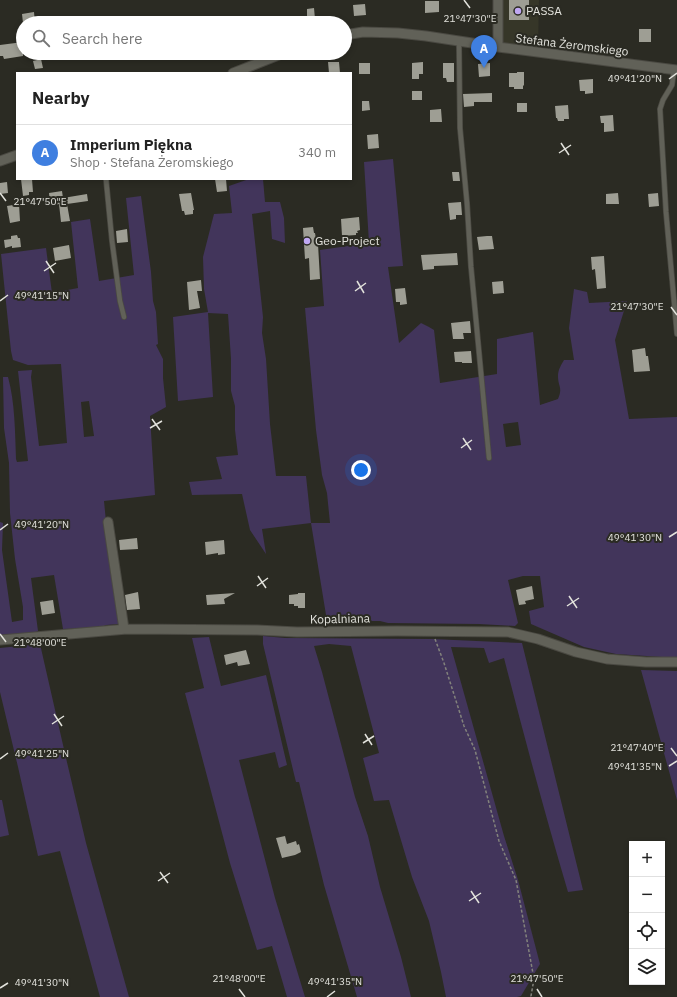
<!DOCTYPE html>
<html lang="en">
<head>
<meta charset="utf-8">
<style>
  body { margin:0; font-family:"IBM Plex Sans",sans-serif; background:#f2f2f2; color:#222 }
  .controls { position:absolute; right:12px; bottom:12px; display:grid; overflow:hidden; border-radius:0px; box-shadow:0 2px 6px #0003 }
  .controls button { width:36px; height:36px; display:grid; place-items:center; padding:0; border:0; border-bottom:1px solid #e0e0e0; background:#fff; color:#222; font:20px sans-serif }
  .you { position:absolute; left:361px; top:470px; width:14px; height:14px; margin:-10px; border:3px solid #fff; border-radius:50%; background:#1a73e8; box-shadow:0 0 0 6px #1a73e833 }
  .badge { display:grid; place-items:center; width:26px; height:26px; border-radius:50%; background:#695e80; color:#fff; font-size:13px; font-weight:700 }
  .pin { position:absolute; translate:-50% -33px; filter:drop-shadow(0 1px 2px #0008) }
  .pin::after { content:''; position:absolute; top:21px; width:14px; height:12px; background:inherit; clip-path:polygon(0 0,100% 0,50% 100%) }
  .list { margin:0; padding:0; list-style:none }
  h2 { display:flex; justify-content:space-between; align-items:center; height:52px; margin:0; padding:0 16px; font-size:17px }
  h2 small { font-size:13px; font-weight:400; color:#767676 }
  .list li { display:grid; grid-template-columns:26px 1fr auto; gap:12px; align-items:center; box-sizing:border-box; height:56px; padding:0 16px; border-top:1px solid #e0e0e0 }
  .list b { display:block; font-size:15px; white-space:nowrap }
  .list p { margin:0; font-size:13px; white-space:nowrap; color:#767676 }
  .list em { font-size:13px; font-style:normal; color:#767676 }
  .icon { flex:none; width:22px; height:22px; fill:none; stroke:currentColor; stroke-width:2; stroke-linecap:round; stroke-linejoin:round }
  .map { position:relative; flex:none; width:677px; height:997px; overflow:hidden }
  .search { position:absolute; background:#fff; box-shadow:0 2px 6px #0003; left:16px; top:16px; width:336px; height:44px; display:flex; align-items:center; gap:10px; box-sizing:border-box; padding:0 14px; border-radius:22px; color:#767676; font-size:15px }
  .panel { position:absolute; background:#fff; box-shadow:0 2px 6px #0003; left:16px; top:72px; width:336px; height:108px; border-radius:0px }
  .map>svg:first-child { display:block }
</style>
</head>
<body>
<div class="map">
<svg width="677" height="997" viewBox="0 0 677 997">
  <rect width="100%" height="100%" fill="#2b2b23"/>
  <path fill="#363628" d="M502 0H539L538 49 502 45Z"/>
  <path fill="#42355b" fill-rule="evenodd" d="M393 159 403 266 388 267 399 343 421 323 429 327 434 330 440 383 497 374V339L533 332 540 405 558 399C563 387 558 387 558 376 558 370 561 365 564 360H574L569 328 574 289 587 292 589 303 627 301 615 340 629 419 677 417V658L616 654 584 647 531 624 529 611 544 607 540 576H523L508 580 518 623 515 626 479 624 388 623 380 621H327L311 523 262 529 266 554 250 530 242 494 192 495 189 482 222 479 216 457 238 455 235 430V406L231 391V359L228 314 208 313 213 397 178 401 173 317 208 312 204 289 203 257 214 214 232 213 229 186 249 179H263L265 202H280L284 218 285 243 272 239 270 211 252 214 263 317 262 333 266 359 270 424 276 476H306L311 523H330L327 493 322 475 316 430 305 308 324 306 320 250 369 243 364 162ZM518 422 521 445 506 447 503 424Z
    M141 196 151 272 153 301 156 312 158 344 156 345 163 359V378L166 407 150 416 155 495 104 501 108 542 119 624 106 625 104 626 94 628 63 629 54 575 31 578 38 631 36 632 0 636V522L3 523 2 550 12 622 23 620V607L15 559 10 513 9 463 4 428 3 377H8C15 402 15 433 16 459L17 462 28 461 18 371 32 370 31 377 39 446 67 443 61 364 28 365 13 360 11 351 1 254 46 248 52 293 78 288 71 222 90 219 99 281 134 275 126 198ZM89 401 94 436 84 437 81 402Z
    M263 636 285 638 432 639 522 643 583 890 568 892C545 814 524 736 504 658L489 663 484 648 451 647 504 836 518 880 540 964 521 996 517 997H446L441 972 429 921 412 877 389 800 374 801 363 758 379 753 351 646 329 644 314 646 322 672 355 797 368 836 380 887 401 957 411 997H357L324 885 299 782H296L294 774 263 644Z
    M209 637 221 686 266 675 287 765 279 768 275 752 239 760 275 898 305 997H287L272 946 257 950 230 863 185 693 204 688 192 638Z
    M40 644 66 758 86 843 129 997H100L60 851 38 856 18 767 0 692V648Z
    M641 670 677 671V800Z
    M0 800H2L9 835 0 837Z"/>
  <path fill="#9e9e94" d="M509 0H529V20H509Z
    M425 1H439V12L425 13Z
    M365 4 366 15 354 16 353 5Z
    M314 8 315 19H307V9Z
    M34 12 35 23H23L22 14Z
    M110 16 111 23H97V17Z
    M639 29H651V42H639Z
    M23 42V56L4 59 3 56H0V45Z
    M41 59 43 68 35 69 33 61Z
    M328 62H339L340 73H329Z
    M423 62V74H419V79H412V63Z
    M359 63H370V74H359Z
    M443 63H454V82H447L446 78H443Z
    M490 63V76L479 77 478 64Z
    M517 72H524V85L523 86V89H514V87H509V73H517Z
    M593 79V93L585 94V91H580L579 80Z
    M412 91H422V100H412Z
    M492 93V102H474V106L464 107 463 94Z
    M362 101H369L370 110 362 111Z
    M517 103H527V112H517Z
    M568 105 569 119H564V121H558L557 118H556L555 106Z
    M441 109 442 122H430V110Z
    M613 115 614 131 604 132V123H601L600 116Z
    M378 134 379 148 368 149 367 135Z
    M452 172H459L460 181H453Z
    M21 179H32L33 192H29V195L23 196Z
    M215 179H226L227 191 217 192Z
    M7 182 8 193 0 194V183Z
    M62 191 63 198 87 194 88 201 67 204 70 221 61 222 59 204 55 205 54 203 50 204 49 193Z
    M191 193 194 210H193V214L185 215 184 211H182L179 194Z
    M618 193 619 204H606V194Z
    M658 193 659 206 649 207 648 194Z
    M461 202 462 215H456V219L450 220 448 203Z
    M19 204 20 221 10 223 7 206Z
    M359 217 360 230 357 231 358 233H356V235L342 236 341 219Z
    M313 227 314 233H315L317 245 318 244 320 279 310 280 309 258 305 259 303 228Z
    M127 229 128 242 117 243 116 231Z
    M17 235 18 238H20L21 247 12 248V246L5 248 4 240 11 239V236Z
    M487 236H492L494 249 479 250 477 237Z
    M69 245 71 258 55 261 53 248Z
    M457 253 458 265 434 266V269L423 270 421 255Z
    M604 256 606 288 597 289 595 269 592 270 591 257Z
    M201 280 202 291H197L200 308 189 310 187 282Z
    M503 281 504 293 493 294 492 282Z
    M405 288 407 304 400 305V302H396L395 289Z
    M470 321 471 333H463L464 339H453L451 323Z
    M645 348 646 356H648L650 371 634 372 632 350Z
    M471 351 472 363H462V362H455L454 352Z
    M137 538 138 549 120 550 119 540Z
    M224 540 225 554 218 555V553L206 555 205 542Z
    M532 586 534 599 525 601 526 604 519 605 516 590Z
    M138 592 140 609 127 610 125 595Z
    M235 593 224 599 225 604 207 605 206 595Z
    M298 593H305V608H298V606H294V604H289V595L298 594Z
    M53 600 55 613 42 615 40 602Z
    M246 650 250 664 238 666 237 662 226 665 224 655Z
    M285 836 287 844 296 841 297 845 299 844 301 852 295 855 282 858 276 838Z"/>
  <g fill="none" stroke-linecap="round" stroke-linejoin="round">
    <defs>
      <path id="lane" d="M459 41 460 128 467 203 471 267 489 458
        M674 70 672 85 663 100 660 109 666 212 677 334
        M106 179 112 241 120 301 124 317"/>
      <path id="street" d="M498 0V47
        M345 35 363 32 398 33 426 36 498 47 677 70
        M233 73 284 53
        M0 161 17 155
        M108 522 124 629
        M0 640 127 629 257 630 297 632 397 631 508 632 538 639 576 652 607 659 646 662H677"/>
    </defs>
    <use href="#lane" stroke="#4a4942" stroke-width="6"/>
    <use href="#street" stroke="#4a4942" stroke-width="11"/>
    <path stroke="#83837c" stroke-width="1.5" stroke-dasharray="3 2" stroke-linecap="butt" d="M435 639 444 663 464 726 475 750 499 841 516 880 534 979 531 996 532 997"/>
    <use href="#lane" stroke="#616158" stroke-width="4.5"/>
    <use href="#street" stroke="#616158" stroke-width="9"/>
  </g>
  <path fill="none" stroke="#e2e2dc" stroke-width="1.5" d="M464 0 470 8M669 79 677 73M561 143 569 155M559 153 571 145M0 193 6 201M46 261 54 273M44 271 56 263M357 281 364 293M355 291 366 283M0 301 8 295M671 307 677 315M152 419 160 430M150 428 162 421M463 438 471 450M461 448 472 440M0 530 8 524M669 537 677 532M258 576 266 588M257 586 268 578M569 596 577 608M567 606 579 598M0 634 6 642M54 714 62 726M52 724 64 716M365 734 372 745M363 743 374 736M671 748 677 756M0 759 8 753M669 766 677 761M160 872 168 883M158 881 170 873M471 891 479 903M469 901 481 893M0 988 8 983M239 989 245 997M537 989 542 997M327 997 335 991"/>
  <g fill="#c0a8f3" stroke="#2b2b23" stroke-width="1.5">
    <circle cx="518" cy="11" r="4"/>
    <circle cx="307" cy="241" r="4"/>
  </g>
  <g text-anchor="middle" stroke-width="4" stroke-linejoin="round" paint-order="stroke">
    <g font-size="12" fill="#e2e2dc" stroke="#2b2b23" text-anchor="start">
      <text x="526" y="15">PASSA</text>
      <text x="315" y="245">Geo-Project</text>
    </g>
    <g font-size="12" fill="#e2e2dc" stroke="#2b2b23">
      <text transform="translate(572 45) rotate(7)" y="4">Stefana Żeromskiego</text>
      <text transform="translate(340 619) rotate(-1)" y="4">Kopalniana</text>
    </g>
  </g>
  <g font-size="10" text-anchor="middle" fill="#e2e2dc" stroke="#2b2b23" stroke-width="4" stroke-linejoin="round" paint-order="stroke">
    <text x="470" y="22">21°47'30"E</text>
    <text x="635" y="82">49°41'20"N</text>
    <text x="40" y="205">21°47'50"E</text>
    <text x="42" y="299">49°41'15"N</text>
    <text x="637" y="310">21°47'30"E</text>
    <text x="42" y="528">49°41'20"N</text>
    <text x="635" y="541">49°41'30"N</text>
    <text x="40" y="646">21°48'00"E</text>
    <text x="637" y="751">21°47'40"E</text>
    <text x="42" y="757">49°41'25"N</text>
    <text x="635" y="770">49°41'35"N</text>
    <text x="239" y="982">21°48'00"E</text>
    <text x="537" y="982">21°47'50"E</text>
    <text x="335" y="985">49°41'35"N</text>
    <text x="42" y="986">49°41'30"N</text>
  </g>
</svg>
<div class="controls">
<button>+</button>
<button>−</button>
<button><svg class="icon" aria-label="locate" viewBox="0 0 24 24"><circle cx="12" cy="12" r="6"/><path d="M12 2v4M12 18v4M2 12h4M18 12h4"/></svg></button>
<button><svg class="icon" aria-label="layers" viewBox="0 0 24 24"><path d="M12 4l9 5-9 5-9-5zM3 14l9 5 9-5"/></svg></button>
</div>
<div class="you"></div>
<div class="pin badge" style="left:484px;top:68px;background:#3f7fe0">A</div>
<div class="search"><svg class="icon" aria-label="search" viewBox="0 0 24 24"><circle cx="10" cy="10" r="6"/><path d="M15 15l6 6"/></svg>Search here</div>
<section class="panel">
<h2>Nearby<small></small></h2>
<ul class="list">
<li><span class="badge" style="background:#3f7fe0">A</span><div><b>Imperium Piękna</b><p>Shop · Stefana Żeromskiego</p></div><em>340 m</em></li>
</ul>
</section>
</div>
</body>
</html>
